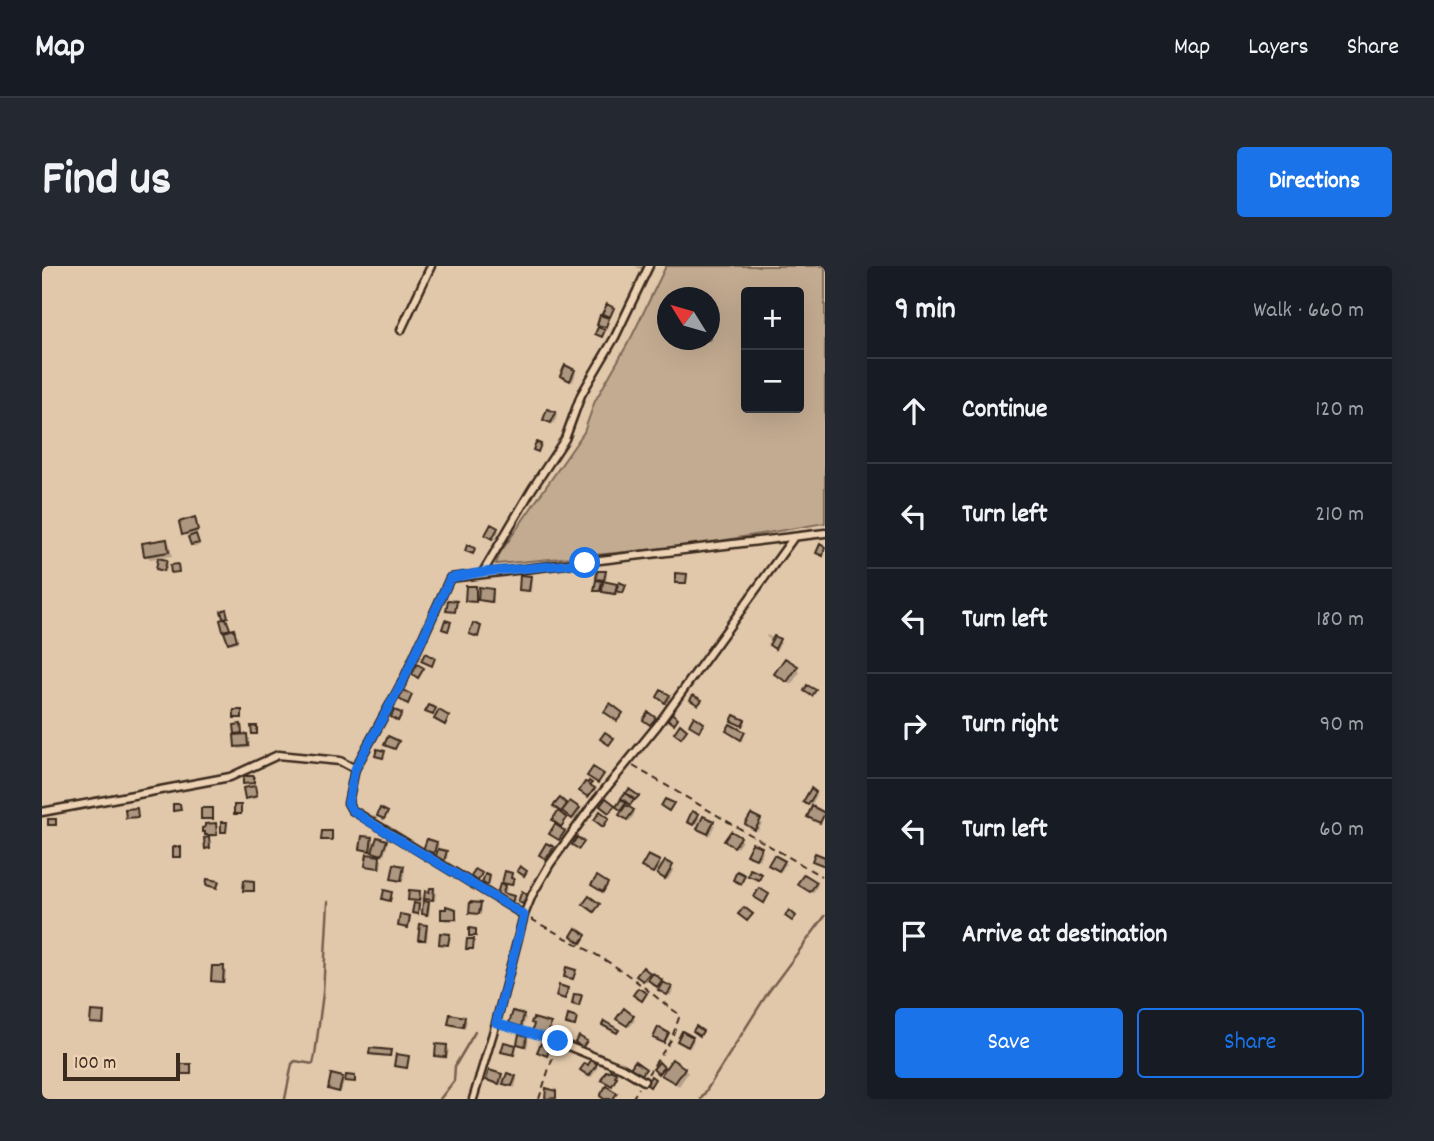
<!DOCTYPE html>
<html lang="en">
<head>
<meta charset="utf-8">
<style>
  body { margin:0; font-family:Dekko,sans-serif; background:#242831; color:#f1f3f6 }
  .controls { position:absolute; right:21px; top:21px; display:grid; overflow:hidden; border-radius:7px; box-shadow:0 7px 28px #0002 }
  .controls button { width:63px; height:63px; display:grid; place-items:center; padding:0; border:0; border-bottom:2px solid #363941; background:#171b24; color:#f1f3f6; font:35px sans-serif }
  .compass { position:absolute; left:615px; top:21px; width:63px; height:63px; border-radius:50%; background:#171b24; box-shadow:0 7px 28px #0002; rotate:307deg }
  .scale { position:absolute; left:21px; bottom:18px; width:117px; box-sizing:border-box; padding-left:7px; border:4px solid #3b2a1e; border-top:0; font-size:19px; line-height:24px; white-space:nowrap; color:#3b2a1e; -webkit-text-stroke:5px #edd2b4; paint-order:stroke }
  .stop { position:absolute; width:21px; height:21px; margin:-16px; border:5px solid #1a73e8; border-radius:50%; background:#fff }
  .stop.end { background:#1a73e8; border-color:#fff; box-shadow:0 2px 7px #0008 }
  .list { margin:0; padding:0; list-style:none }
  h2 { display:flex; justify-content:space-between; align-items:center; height:91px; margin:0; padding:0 28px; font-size:30px }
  h2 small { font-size:23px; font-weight:400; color:#9ea1a6 }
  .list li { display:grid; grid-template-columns:46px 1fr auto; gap:21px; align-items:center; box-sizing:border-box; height:105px; padding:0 28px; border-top:2px solid #363941 }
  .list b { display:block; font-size:26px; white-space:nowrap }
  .list em { font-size:23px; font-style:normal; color:#9ea1a6 }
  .actions { display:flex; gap:14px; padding:21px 28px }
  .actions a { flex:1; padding:16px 0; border:2px solid #1a73e8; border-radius:7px; text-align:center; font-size:24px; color:#1a73e8 }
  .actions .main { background:#1a73e8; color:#fff }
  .icon { flex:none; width:38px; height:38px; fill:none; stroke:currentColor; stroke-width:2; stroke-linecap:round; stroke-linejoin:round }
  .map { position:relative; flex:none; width:783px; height:833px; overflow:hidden; border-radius:7px }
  header { display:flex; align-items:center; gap:42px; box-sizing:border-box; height:98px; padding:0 35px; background:#171b24; border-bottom:2px solid #363941 }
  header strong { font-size:33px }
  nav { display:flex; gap:38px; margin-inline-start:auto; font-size:24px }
  .intro { display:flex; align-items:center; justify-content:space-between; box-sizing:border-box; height:168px; padding:0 42px }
  h1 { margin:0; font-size:49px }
  .button { padding:18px 32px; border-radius:7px; background:#1a73e8; color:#fff; font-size:24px; font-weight:700 }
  main { display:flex; gap:42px; padding:0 42px }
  aside { flex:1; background:#171b24; border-radius:7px; box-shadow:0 7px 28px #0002 }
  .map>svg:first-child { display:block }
</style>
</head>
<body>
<header>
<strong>Map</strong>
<nav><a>Map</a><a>Layers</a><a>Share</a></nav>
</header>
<div class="intro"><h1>Find us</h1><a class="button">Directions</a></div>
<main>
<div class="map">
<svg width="783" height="833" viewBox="0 0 783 833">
  <rect width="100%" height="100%" fill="#e2c8ab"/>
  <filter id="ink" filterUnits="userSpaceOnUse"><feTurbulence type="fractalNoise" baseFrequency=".0143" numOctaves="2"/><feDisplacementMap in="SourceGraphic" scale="14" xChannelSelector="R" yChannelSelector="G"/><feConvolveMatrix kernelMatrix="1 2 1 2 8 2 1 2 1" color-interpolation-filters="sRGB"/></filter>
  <g filter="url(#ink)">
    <path fill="#c3ab91" stroke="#7f6a58" stroke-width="2" fill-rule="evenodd" d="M624 0H783V257L649 280 454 298 458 287 542 166 553 135 590 70ZM704 26H757V142H704ZM626 32H668V74H626Z"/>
    <path fill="#0003" d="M593 0H604L602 5Z
      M532 105 534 107 531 116 520 110Z
      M513 148 515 150 512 158 503 154Z
      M152 253 157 266 152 268 158 279 153 281 148 269 142 268Z
      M455 263 457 265 452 274 445 269Z
      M124 275 128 279 130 290 108 293 104 289Z
      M124 296 126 298 124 306 118 305 116 302Z
      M563 306 565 308 564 318 577 322 575 330 564 328 559 323 558 325H555L556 316 561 317 556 312Z
      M488 312 490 314 489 326 481 325 479 323Z
      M434 322 438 326 450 324 452 327V337L440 336 436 332 435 337H427L425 335Z
      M183 354 189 366 193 367 196 376 189 378 187 376 180 355Z
      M725 369 739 377 735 383 731 381V375L724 371Z
      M754 402 758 406 749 419 738 411Z
      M199 461 200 470 207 472 208 482 197 483 195 480 198 471 195 467Z
      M213 522 216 532 207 534 205 532Z
      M773 527 775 529 769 540 765 538Z
      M518 534 539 546 533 554 515 542Z
      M579 536 593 547 588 555 581 551 582 545 576 541Z
      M656 550 658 552 654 560 647 556Z
      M710 550 720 557 716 565 708 560Z
      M671 556 673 559 668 569 659 565Z
      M174 559 176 570 167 571 161 566Z
      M329 573 332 575 330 586 322 585 320 583Z
      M698 573 700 575 695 582 686 577Z
      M344 575 346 577 342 590 331 584Z
      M395 577 397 579 395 585 406 589 404 596 397 595 396 589 383 584Z
      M719 582 721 585 717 594 707 589Z
      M511 583 513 585 507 594 501 591Z
      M337 592 340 594 339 603 325 600Z
      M742 596 744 598 739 606 728 599Z
      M617 597 622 601H630L632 603 626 614 615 606 614 608 603 603Z
      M361 602 363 604 361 616 353 614 351 612Z
      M774 617 776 619 771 627 760 620Z
      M462 621 465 623 463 629 472 632 474 634 473 637 458 633Z
      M392 624 394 626 393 635 386 634 384 632Z
      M377 627 380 629 379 637 368 633Z
      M386 638 388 640 387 650 381 648Z
      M438 639 440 641 439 649 429 646Z
      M414 645 416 655H403L401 652Z
      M384 661 386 663 385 676 380 675 378 673Z
      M181 702 184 704 183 717H173L171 714Z
      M601 704 629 723 631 725 628 730 607 713 604 716 596 709Z
      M582 745 593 754 588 761 577 753Z
      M61 748 63 750V759L50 756Z
      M481 750 484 752 481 762 469 757Z
      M423 753 425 755 423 763 408 757Z
      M508 759 510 761 507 771 492 765Z
      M484 772 487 774 485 782 479 780 476 778Z
      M650 772 652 774 648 782 637 775Z
      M404 781 407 783 405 793 397 792 395 790Z
      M348 786 350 791 331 790 329 787Z
      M554 799 556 801 550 811 542 806Z
      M642 803 646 807 637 820 625 812Z
      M459 810 464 814 473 811 475 813 473 822 461 815 459 819 446 814Z
      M300 813 302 815 299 827 288 822Z"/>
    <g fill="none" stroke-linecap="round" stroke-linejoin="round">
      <path stroke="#745f4d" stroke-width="2.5" d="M243 833 250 798 253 795 271 798 273 789 281 727 286 636
        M398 833 412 815 413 800 433 766
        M659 833 725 728 783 650"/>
    </g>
    <path fill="#ae9780" stroke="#3b2a1e" stroke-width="2" d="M565 38 572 42 568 51 560 48Z
      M558 49 567 52 564 61 555 59Z
      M556 61 563 64 560 71 553 68Z
      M523 99 533 104 528 115 518 110Z
      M505 143 514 146 509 157 501 154Z
      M494 176 499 178 496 186 491 184Z
      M153 251 156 264 140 269 137 256Z
      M449 258 456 262 450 273 443 269Z
      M154 268 157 277 149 279 146 271Z
      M125 273 127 286 102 290 100 277Z
      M778 278 783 281 781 290 774 287Z
      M425 279 433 282 431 288 423 285Z
      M116 292 125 294 122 305 114 303Z
      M136 298 137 306 129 307 128 299Z
      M555 305H564L562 314 554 313Z
      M633 307 645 308 644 317H633Z
      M478 309 489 310 487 325 477 324Z
      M554 314 560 315 558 325H552Z
      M561 315 575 318 573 328 560 326Z
      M577 316 584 319 581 327 574 325Z
      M424 320H434V336L423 335Z
      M437 321 451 323 450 336 436 334Z
      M406 334 415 335 413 346 404 345Z
      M184 343 186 351 181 352 179 345Z
      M184 352 188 363 181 365 178 354Z
      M403 354 409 356 406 365 400 363Z
      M431 357 439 360 436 371 427 368Z
      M192 363 195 374 186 377 182 366Z
      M732 370 738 373 733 383 727 379Z
      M383 387 393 392 390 400 379 395Z
      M743 392 756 400 745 416 732 408Z
      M375 398 382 402 376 412 370 408Z
      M765 419 774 424 770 430 762 425Z
      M361 424 370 429 366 438 357 433Z
      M619 424 628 429 623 437 615 431Z
      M651 429 660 434 656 439 648 434Z
      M568 437 581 447 575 455 562 446Z
      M387 439 394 442 391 449 383 446Z
      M192 444H200V452H192Z
      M352 444 360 447 356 455 349 451Z
      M397 444 407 450 403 459 392 453Z
      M606 446 614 452 608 459 601 454Z
      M628 446 636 452 632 458 624 452Z
      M692 449 703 454 700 460 689 455Z
      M652 450 662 457 657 465 647 459Z
      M199 458 200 467 193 468 192 459Z
      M638 458 645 464 639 472 632 467Z
      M688 458 703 466 699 474 684 465Z
      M209 460H215V468H210Z
      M563 466 572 472 567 479 558 473Z
      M205 468 206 480 193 481 192 469Z
      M346 470 357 475 353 483 342 479Z
      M335 483 343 485 341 492 333 490Z
      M551 501 562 508 556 517 545 510Z
      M201 510H212V517L201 518Z
      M547 515 550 517 548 519 553 522 546 531 537 525 543 516 546 517Z
      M213 520 215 530 203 533 201 522Z
      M769 522 774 526 766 539 761 536Z
      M587 523 597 530 593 534 584 527Z
      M583 527 592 534 588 539 579 532Z
      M518 532 525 538 519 546 511 540Z
      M564 532 573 539 567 547 558 540Z
      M579 533 584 537 579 544 574 541Z
      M623 533 632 537 627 545 619 540Z
      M528 535 538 542 530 553 520 545Z
      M131 538H138L139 544 131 545Z
      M192 539H199V548H192Z
      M584 539 592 544 585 554 577 549Z
      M770 540 783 547 778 557 765 551Z
      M95 542 96 551 84 552 83 543Z
      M159 542H171V553H159Z
      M338 542 346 546 342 553 335 550Z
      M516 545 525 552 519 561 510 554Z
      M558 545 567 552 561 561 552 554Z
      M650 545 657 548 651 559 645 556Z
      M709 548 719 553 713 564 703 558Z
      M661 550 672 555 666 568 655 563Z
      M6 553H14V559H6Z
      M179 556H185L184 566H179Z
      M174 557 175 569H163V566H160V562L163 561V558Z
      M513 558 523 565 517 574 507 568Z
      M280 565H290V574H279Z
      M689 565 699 571 692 581 682 575Z
      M320 570 330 571 328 585 318 583Z
      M167 571 168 582 163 583 162 572Z
      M335 571 345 574 340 589 330 586Z
      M535 571 542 576 537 583 530 579Z
      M385 573 395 576 392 587 381 584Z
      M504 577 512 581 504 593 497 589Z
      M710 577 720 581 714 593 704 589Z
      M131 581H139V591H131Z
      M396 583 405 585 402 595 393 593Z
      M773 587 783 591V600L770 595Z
      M325 588 338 590 337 602 323 600Z
      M606 589 618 595 611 607 599 601Z
      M732 589 743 595 737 605 726 599Z
      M623 595 631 599 623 613 615 608Z
      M352 598 362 600 359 615 349 613Z
      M478 600 485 605 482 610 475 605Z
      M433 603 440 607 436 615 429 611Z
      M708 603 720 608 717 614 706 610Z
      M463 605 470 607 469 612 472 613 470 619 460 617Z
      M695 605 703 609 699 618 691 614Z
      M443 608 448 610 446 619 440 617Z
      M762 608 775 616 768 626 755 618Z
      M555 610 566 617 561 626 549 619Z
      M165 613 177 615 175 622 164 619Z
      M202 614 212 615V625H201Z
      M458 618 463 620 461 627 472 630 470 636 454 631Z
      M388 622H392L391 634 382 633 383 625 387 626Z
      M717 622 727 628 722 637 712 631Z
      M342 624 350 626 348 635 340 633Z
      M367 624 378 625 377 635 366 634Z
      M480 625 485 628 481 638 476 636Z
      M547 630 558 638 552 646 541 638Z
      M381 635 387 636 385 649 380 648Z
      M428 636 439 637 437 648 427 647Z
      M372 637 377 638 376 648 370 647Z
      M404 640 414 643V653H399V643H404Z
      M702 641 711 648 705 655 696 648Z
      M747 644 754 650 750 655 743 650Z
      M358 648 368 650 366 662 356 660Z
      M378 658 385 659 383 674H376Z
      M427 662 434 663V670H427Z
      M534 662 544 669 539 677 529 670Z
      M398 667 408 668 406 679 397 678Z
      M425 673H432L431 683H424Z
      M170 700H182L181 716 169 715Z
      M524 701 534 704 531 713 522 711Z
      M601 701 608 707 601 715 594 710Z
      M611 707 620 714 615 721 606 714Z
      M621 716 630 721 625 729 616 724Z
      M517 719 526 722 523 733 514 730Z
      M596 722 605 727 600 735 591 729Z
      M532 728 540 729 537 740 530 738Z
      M582 742 592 750 585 760 574 753Z
      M49 745 62 746 61 758 48 757Z
      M471 745 482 748 479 761 467 757Z
      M408 748 423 751 421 761 406 758Z
      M526 749 535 752 533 760 524 758Z
      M491 752 509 757 505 770 490 766 492 758 489 757Z
      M562 755 577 764 575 767 560 759Z
      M654 760 661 765 658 770 651 765Z
      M616 761 627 767 622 777 611 772Z
      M640 765 651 771 646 781 635 775Z
      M477 768 485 770 483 780 475 778Z
      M537 770 545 775 540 782 533 776Z
      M462 776 474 779 472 789 459 786Z
      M499 777 508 781 505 790 495 786Z
      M394 778 405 779 404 791 393 790Z
      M328 782 349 784 348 790 327 788Z
      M354 788 367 790 365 802 352 800Z
      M630 793 643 802 633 817 619 809Z
      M549 794 555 798 547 810 538 804 543 797 546 799Z
      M593 795 604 803 598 811 587 804Z
      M617 796 622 801 616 808 611 803Z
      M139 798H149V808H139Z
      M447 804 460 808 457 818 444 814Z
      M568 804 574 807 573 810 575 811 570 820 559 814 564 805 567 806Z
      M465 807 474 810 470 820 461 818Z
      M289 808 301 811 297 826 286 823Z
      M304 809 313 810V816L303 815Z
      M609 810 613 813 608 821 604 818Z
      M564 820 575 827 571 833H562L558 830Z
      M504 822 514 825V832L503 833Z"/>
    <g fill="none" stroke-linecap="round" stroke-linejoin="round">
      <defs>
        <path id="street" d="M359 64 389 0
          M441 306 490 223 523 173 539 129 573 71 607 0
          M313 503 306 537 310 544 482 649
          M0 546 188 511 236 489 298 495 313 503 362 413 408 312 783 267
          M516 776 580 802 602 815
          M431 833 454 757 482 649 490 629 508 598 552 537 615 460 752 271"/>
      </defs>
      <use href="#street" stroke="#3b2a1e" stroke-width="11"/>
      <path stroke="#3b2a1e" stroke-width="2" stroke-dasharray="7 5" stroke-linecap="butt" d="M591 500 779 610
        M489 653C523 672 559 689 590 712 606 724 621 737 638 749L629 774 606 808
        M461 759 509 774
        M497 833 514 781
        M590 833 597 822"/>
      <use href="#street" stroke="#edd2b4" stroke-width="6"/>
    </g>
  </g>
  <g fill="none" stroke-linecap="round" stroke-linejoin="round" filter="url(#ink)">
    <path stroke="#1a73e8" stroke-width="9" d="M516 775 454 757 482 649 326 555 310 544 306 537 313 503 362 413 408 312 441 306 543 297"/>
  </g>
</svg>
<div class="controls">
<button>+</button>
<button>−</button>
</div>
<svg class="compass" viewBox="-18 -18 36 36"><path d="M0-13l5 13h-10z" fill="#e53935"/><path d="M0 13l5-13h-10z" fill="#9ea1a6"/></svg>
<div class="scale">100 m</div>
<div class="stop" style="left:543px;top:297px"></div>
<div class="stop end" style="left:516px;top:775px"></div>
</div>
<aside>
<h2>9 min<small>Walk · 660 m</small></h2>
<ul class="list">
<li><svg class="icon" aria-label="ahead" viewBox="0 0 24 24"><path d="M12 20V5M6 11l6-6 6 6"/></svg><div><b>Continue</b></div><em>120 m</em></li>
<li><svg class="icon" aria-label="left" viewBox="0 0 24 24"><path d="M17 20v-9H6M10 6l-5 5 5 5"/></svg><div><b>Turn left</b></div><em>210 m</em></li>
<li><svg class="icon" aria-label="left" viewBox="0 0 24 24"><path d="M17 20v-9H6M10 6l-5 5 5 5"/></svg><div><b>Turn left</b></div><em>180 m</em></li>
<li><svg class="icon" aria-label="right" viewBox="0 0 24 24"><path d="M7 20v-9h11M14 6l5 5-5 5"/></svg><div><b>Turn right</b></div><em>90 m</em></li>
<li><svg class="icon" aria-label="left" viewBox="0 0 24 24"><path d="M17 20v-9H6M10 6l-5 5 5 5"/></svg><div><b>Turn left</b></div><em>60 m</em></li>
<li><svg class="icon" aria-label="arrive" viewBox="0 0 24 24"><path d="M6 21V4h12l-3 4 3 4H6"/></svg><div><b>Arrive at destination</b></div></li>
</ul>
<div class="actions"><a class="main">Save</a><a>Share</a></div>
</aside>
</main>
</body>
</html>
